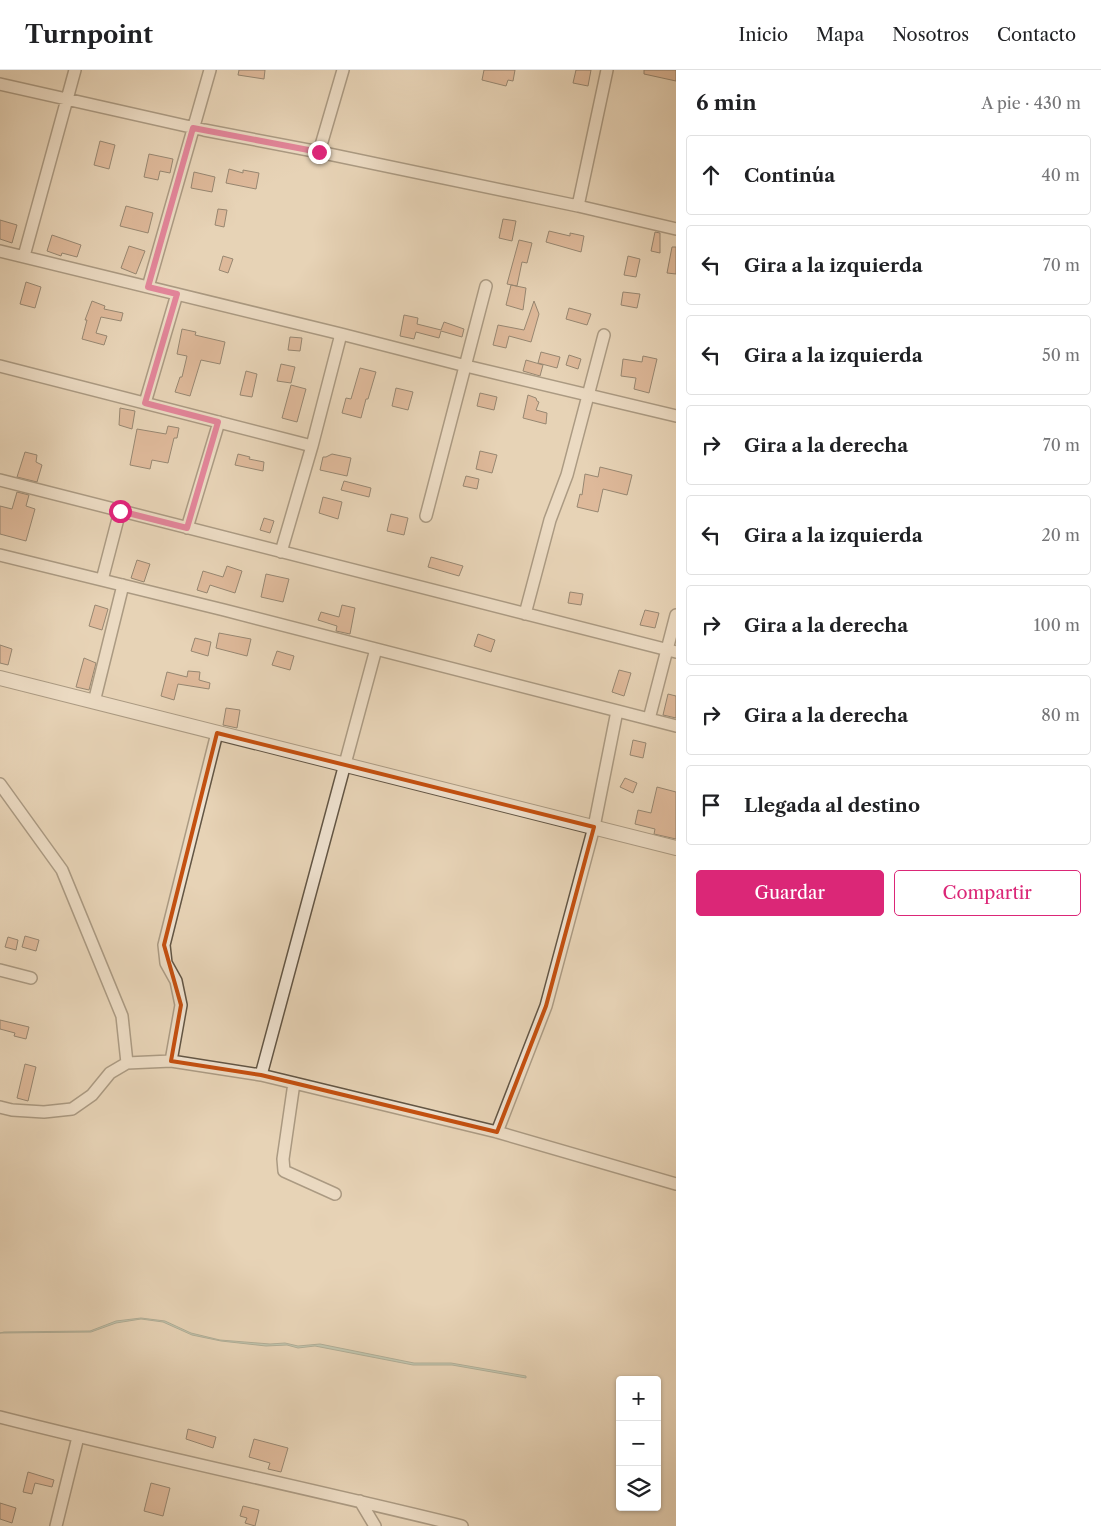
<!DOCTYPE html>
<html lang="es">
<head>
<meta charset="utf-8">
<style>
  body { margin:0; font-family:"Libre Caslon Text",serif; background:#f2f2f2; color:#202124 }
  .controls { position:absolute; right:15px; bottom:15px; display:grid; overflow:hidden; border-radius:5px; box-shadow:0 1px 4px #0004 }
  .controls button { width:45px; height:45px; display:grid; place-items:center; padding:0; border:0; border-bottom:1px solid #e0e0e0; background:#fff; color:#202124; font:25px sans-serif }
  .stop { position:absolute; width:15px; height:15px; margin:-11px; border:4px solid #db2777; border-radius:50%; background:#fff }
  .stop.end { background:#db2777; border-color:#fff; box-shadow:0 1px 5px #0008 }
  .list { margin:0; padding:0; list-style:none }
  h2 { display:flex; justify-content:space-between; align-items:center; height:65px; margin:0; padding:0 20px; font-size:21px }
  h2 small { font-size:16px; font-weight:400; color:#757577 }
  .list li { display:grid; grid-template-columns:32px 1fr auto; gap:15px; align-items:center; box-sizing:border-box; height:80px; margin:0 10px 10px; padding:0 10px; border:1px solid #e0e0e0; border-radius:5px }
  .list b { display:block; font-size:19px; white-space:nowrap }
  .list em { font-size:16px; font-style:normal; color:#757577 }
  .actions { display:flex; gap:10px; padding:15px 20px }
  .actions a { flex:1; padding:11px 0; border:1px solid #db2777; border-radius:5px; text-align:center; font-size:18px; color:#db2777 }
  .actions .main { background:#db2777; color:#fff }
  .icon { flex:none; width:28px; height:28px; fill:none; stroke:currentColor; stroke-width:2; stroke-linecap:round; stroke-linejoin:round }
  .map { position:relative; flex:none; width:676px; height:1456px; overflow:hidden }
  header { display:flex; align-items:center; gap:30px; box-sizing:border-box; height:70px; padding:0 25px; background:#fff; border-bottom:1px solid #e0e0e0 }
  header strong { font-size:24px }
  nav { display:flex; gap:28px; margin-inline-start:auto; font-size:18px }
  main { display:flex }
  aside { flex:1; background:#fff }
  .map>svg:first-child { display:block }
</style>
</head>
<body>
<header>
<strong>Turnpoint</strong>
<nav><a>Inicio</a><a>Mapa</a><a>Nosotros</a><a>Contacto</a></nav>
</header>
<main>
<div class="map">
<svg width="676" height="1456" viewBox="0 0 676 1456">
  <rect width="100%" height="100%" fill="#e7d3b6"/>
  <filter id="stains"><feTurbulence type="fractalNoise" baseFrequency=".004" numOctaves="4"/><feColorMatrix values="0 0 0 0 .2 0 0 0 0 .09 0 0 0 0 .02 0 0 0 .5 -.17"/></filter>
  <radialGradient id="worn" r=".72"><stop offset=".6" stop-color="#630" stop-opacity="0"/><stop offset="1" stop-color="#630" stop-opacity=".3"/></radialGradient>
  <path fill="#97b9a9" stroke="#708071" d="M141 1248 165 1251 191 1263 220 1270 270 1274 285 1273 298 1276 320 1274 414 1293H451L526 1306V1308L452 1295H413L315 1276 298 1278 287 1275 266 1276 221 1271 192 1265 163 1252 141 1249 116 1253 91 1262 0 1263 4 1262 90 1261 116 1251Z"/>
  <path fill="#d39978" stroke="#362b1e" d="M239 0H265L264 9 238 5Z
    M484 0H515L513 11 508 10 506 16 482 10Z
    M576 0H591L588 16 573 13Z
    M644 0H676V11L644 4Z
    M100 71 115 75 109 99 94 95Z
    M149 84 173 89 170 103 160 101 158 110 144 107Z
    M229 99 243 103V100L259 103 256 119 226 113Z
    M194 102 215 107 212 122 191 118Z
    M126 136 153 143 148 163 120 156Z
    M218 139 227 140 224 157 215 155Z
    M503 149 516 151 512 171 499 168Z
    M0 150 17 155 12 173 0 169Z
    M549 161 570 166V163L584 166 581 182 546 172Z
    M655 162 660 163V183L651 181Z
    M52 165 81 175 77 187 62 183 61 186 47 181Z
    M519 170 532 173 527 193 522 192 517 216 507 214Z
    M129 176 145 181 136 204 121 198Z
    M672 177H676V204L667 203Z
    M223 186 233 189 228 203 219 200Z
    M628 186 640 189 636 207 624 205Z
    M26 212 41 217 35 238 20 234Z
    M511 215 526 218 523 240 506 235Z
    M623 222 640 224 637 238 621 235Z
    M92 231 105 236 104 239 123 243 121 251 101 247 96 263 107 266 104 275 82 269 87 250H85Z
    M534 231 539 244 531 272 509 266 506 278 493 275 498 255 524 260Z
    M569 238 591 244 587 255 566 249Z
    M404 245 418 248 417 254 441 260 444 252 464 259 462 267 441 261 439 268 416 262 414 269 400 266Z
    M182 259 196 262 195 265 225 272 220 294 201 290 190 326 175 322 180 307H182L187 286 177 284Z
    M290 267 302 268 300 281 288 280Z
    M541 282 560 287 557 298 538 293Z
    M569 285 581 289 578 299 566 295Z
    M643 286 657 289 649 323 634 319 636 308 621 306 623 289 642 292Z
    M526 290 543 295 540 306 523 301Z
    M281 294 295 297 291 313 277 311Z
    M360 298 376 302 368 329H366L361 348 342 343 346 328 351 329Z
    M246 301 257 304 252 327 240 325Z
    M291 315 306 319 297 352 282 348Z
    M396 318 413 322 408 340 392 336Z
    M480 323 497 327 494 340 477 336Z
    M528 325 536 328 537 331 539 332 536 340 547 343 546 354 523 348Z
    M120 338 135 341 132 359 119 355Z
    M168 356 179 358 177 368H174L168 393 152 390 150 399 130 395 137 359 166 364Z
    M480 381 497 385 492 403 476 399Z
    M25 382 37 385 36 392 42 395 37 412 17 407Z
    M238 384 250 387 249 389 264 392 263 401 235 395Z
    M332 384 351 388 347 406 320 400 323 387H326Z
    M600 397 632 405 627 425 603 419 598 442 577 437 580 424 582 425 585 404 598 407Z
    M466 406 479 409 477 419 463 416Z
    M344 411 371 418 369 427 341 420Z
    M17 422 29 425 26 436 35 439 26 471 0 464V436L12 439Z
    M323 427 342 432 338 449 319 443Z
    M391 444 408 448 404 465 387 461Z
    M264 448 274 451 270 463 260 460Z
    M431 487 463 496 459 506 428 497Z
    M137 490 150 494 144 512 131 508Z
    M227 496 242 501 235 523 210 515 207 523 197 520 203 501 223 507Z
    M266 504 289 509 283 532 261 527Z
    M570 522 583 524 581 535 568 533Z
    M95 535 108 539 102 560 89 556Z
    M342 535 355 538 350 564 336 561 337 556 318 550 321 542 339 547Z
    M645 540 659 543 655 558 640 555Z
    M219 563 251 569 247 586 216 578Z
    M478 564 495 570 491 582 474 576Z
    M195 568 211 572 208 586 191 581Z
    M0 575 12 579 8 595 0 593Z
    M277 581 294 586 290 600 272 595Z
    M84 588 96 593 89 620 76 617Z
    M619 600 631 603 624 626 612 622Z
    M188 601 200 602 199 610 210 613 209 619 178 614 174 630 161 626 167 602 187 607Z
    M668 624 676 626V648L663 645Z
    M226 638 240 640 237 658 223 655Z
    M633 670 646 673 643 688 630 685Z
    M625 708 637 713 633 723 620 717Z
    M657 717 676 722V769L654 764 655 759 635 754 638 740 651 743Z
    M25 866 39 870 36 881 22 877Z
    M8 867 18 870 16 880 5 877Z
    M0 950 29 957 26 969 14 966 15 963 0 959Z
    M25 994 36 997 28 1031 17 1028Z
    M188 1359 216 1367 213 1378 186 1369Z
    M254 1369 288 1378 281 1402 268 1399 270 1393 249 1387Z
    M28 1402 54 1410 52 1417 35 1413 32 1424 23 1422Z
    M151 1413 170 1418 163 1446 144 1441Z
    M0 1433 16 1438 12 1453 0 1449Z
    M243 1436 259 1440 255 1456 245 1453 247 1448 240 1446Z"/>
  <g fill="none" stroke-linecap="round" stroke-linejoin="round">
    <defs>
      <path id="minor" d="M0 14 204 60 319 82 578 136 607 0
        M319 82 343 0
        M578 136 676 159
        M0 181 341 264 466 296 676 346
        M24 186 75 0
        M148 217 210 0
        M0 296 312 376
        M145 333 177 224
        M0 410 676 582
        M426 446 486 216
        M187 458 219 352
        M281 482 312 376 341 264
        M0 485 224 540 676 656
        M102 510 120 441
        M525 544 550 450 567 405 604 265
        M94 632 123 515
        M649 649 676 545
        M0 714 62 800 122 946 127 993
        M0 900 31 908
        M171 991 181 935 176 911 166 893 164 875 217 663
        M261 1005 376 579
        M294 1013 283 1089 284 1101 335 1124
        M0 1037 12 1040 44 1042 72 1039 92 1025 110 1003 127 993 171 991 261 1005 497 1062 676 1114
        M497 1062 546 936 594 757 617 641
        M0 1347C153 1386 308 1418 462 1456
        M360 1431 375 1456
        M56 1456 78 1367"/>
      <path id="tertiary" d="M0 608 676 778"/>
    </defs>
    <use href="#minor" stroke="#625544" stroke-width="14"/>
    <use href="#tertiary" stroke="#625544" stroke-width="16"/>
    <use href="#minor" stroke="#efe2d0" stroke-width="11"/>
    <use href="#tertiary" stroke="#efe2d0" stroke-width="14"/>
  </g>
  <g fill="none" stroke-linecap="round" stroke-linejoin="round">
    <path stroke="#db2777" stroke-width="6" d="M120 441 187 458 218 352 145 333 177 224 148 217 193 58 319 82"/>
  </g>
  <path d="M0 0H676V1456H0ZM217 663 594 757 546 936 497 1062 261 1005 171 991 181 935 164 875Z" fill="#e7d3b6" fill-opacity=".55" fill-rule="evenodd"/>
  <path fill="none" stroke="#c45010" stroke-width="4" stroke-linejoin="round" d="M217 663 594 757 546 936 497 1062 261 1005 171 991 181 935 164 875Z"/>
  <rect width="100%" height="100%" filter="url(#stains)"/>
  <rect width="100%" height="100%" fill="url(#worn)"/>
</svg>
<div class="controls">
<button>+</button>
<button>−</button>
<button><svg class="icon" aria-label="layers" viewBox="0 0 24 24"><path d="M12 4l9 5-9 5-9-5zM3 14l9 5 9-5"/></svg></button>
</div>
<div class="stop" style="left:120px;top:441px"></div>
<div class="stop end" style="left:319px;top:82px"></div>
</div>
<aside>
<h2>6 min<small>A pie · 430 m</small></h2>
<ul class="list">
<li><svg class="icon" aria-label="ahead" viewBox="0 0 24 24"><path d="M12 20V5M6 11l6-6 6 6"/></svg><div><b>Continúa</b></div><em>40 m</em></li>
<li><svg class="icon" aria-label="left" viewBox="0 0 24 24"><path d="M17 20v-9H6M10 6l-5 5 5 5"/></svg><div><b>Gira a la izquierda</b></div><em>70 m</em></li>
<li><svg class="icon" aria-label="left" viewBox="0 0 24 24"><path d="M17 20v-9H6M10 6l-5 5 5 5"/></svg><div><b>Gira a la izquierda</b></div><em>50 m</em></li>
<li><svg class="icon" aria-label="right" viewBox="0 0 24 24"><path d="M7 20v-9h11M14 6l5 5-5 5"/></svg><div><b>Gira a la derecha</b></div><em>70 m</em></li>
<li><svg class="icon" aria-label="left" viewBox="0 0 24 24"><path d="M17 20v-9H6M10 6l-5 5 5 5"/></svg><div><b>Gira a la izquierda</b></div><em>20 m</em></li>
<li><svg class="icon" aria-label="right" viewBox="0 0 24 24"><path d="M7 20v-9h11M14 6l5 5-5 5"/></svg><div><b>Gira a la derecha</b></div><em>100 m</em></li>
<li><svg class="icon" aria-label="right" viewBox="0 0 24 24"><path d="M7 20v-9h11M14 6l5 5-5 5"/></svg><div><b>Gira a la derecha</b></div><em>80 m</em></li>
<li><svg class="icon" aria-label="arrive" viewBox="0 0 24 24"><path d="M6 21V4h12l-3 4 3 4H6"/></svg><div><b>Llegada al destino</b></div></li>
</ul>
<div class="actions"><a class="main">Guardar</a><a>Compartir</a></div>
</aside>
</main>
</body>
</html>
